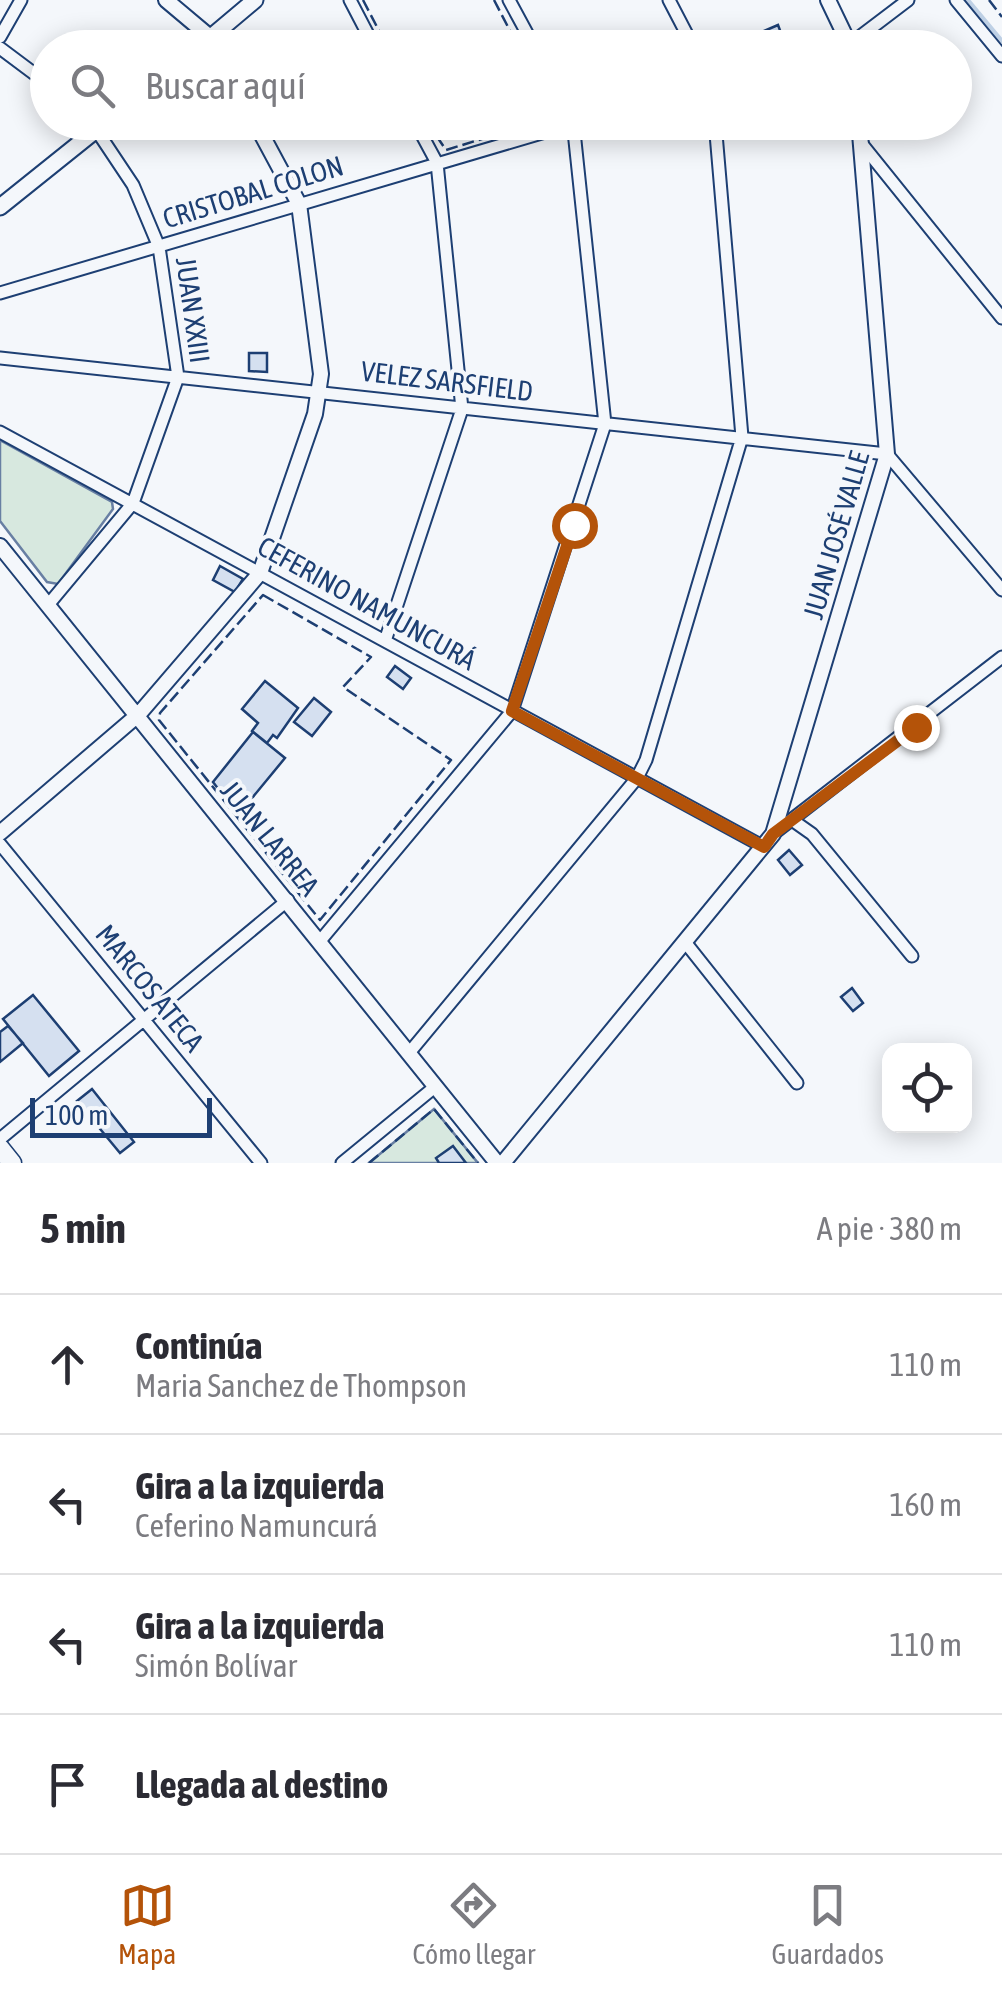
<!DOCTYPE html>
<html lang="es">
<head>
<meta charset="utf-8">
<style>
  body { margin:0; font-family:"Asap Condensed",sans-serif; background:#f2f2f3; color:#2b2b33 }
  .controls { position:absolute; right:30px; bottom:30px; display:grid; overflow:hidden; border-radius:20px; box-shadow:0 5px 25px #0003 }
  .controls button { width:90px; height:90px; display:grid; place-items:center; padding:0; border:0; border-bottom:2px solid #e1e1e2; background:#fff; color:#2b2b33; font:50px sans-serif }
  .scale { position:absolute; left:30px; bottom:25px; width:182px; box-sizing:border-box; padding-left:10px; border:5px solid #1d3f73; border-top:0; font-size:28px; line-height:35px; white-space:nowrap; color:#1d3f73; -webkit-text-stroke:8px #f4f7fb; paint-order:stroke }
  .stop { position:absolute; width:30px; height:30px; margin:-22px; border:8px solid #b45309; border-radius:50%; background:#fff }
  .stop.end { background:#b45309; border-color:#fff; box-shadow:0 2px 10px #0008 }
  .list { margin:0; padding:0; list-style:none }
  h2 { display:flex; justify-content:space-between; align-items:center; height:130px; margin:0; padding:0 40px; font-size:42px }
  h2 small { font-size:32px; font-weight:400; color:#7c7c81 }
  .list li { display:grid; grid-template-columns:65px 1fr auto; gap:30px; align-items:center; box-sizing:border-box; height:140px; padding:0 40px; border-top:2px solid #e1e1e2 }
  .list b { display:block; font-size:38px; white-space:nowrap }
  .list p { margin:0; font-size:32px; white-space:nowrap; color:#7c7c81 }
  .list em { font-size:32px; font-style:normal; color:#7c7c81 }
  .icon { flex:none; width:55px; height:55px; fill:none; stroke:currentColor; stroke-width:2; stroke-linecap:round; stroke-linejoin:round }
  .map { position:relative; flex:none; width:1002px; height:1163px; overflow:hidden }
  .search { position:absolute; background:#fff; box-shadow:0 5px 25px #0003; left:30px; right:30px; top:30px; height:110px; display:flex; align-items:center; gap:25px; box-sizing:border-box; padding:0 35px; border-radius:55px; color:#7c7c81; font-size:38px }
  .sheet { height:690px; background:#fff }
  nav { display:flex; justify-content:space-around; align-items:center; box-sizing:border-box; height:140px; border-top:2px solid #e1e1e2; background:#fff; font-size:28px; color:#7c7c81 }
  nav a { display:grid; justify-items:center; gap:5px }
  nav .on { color:#b45309 }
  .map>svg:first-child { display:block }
</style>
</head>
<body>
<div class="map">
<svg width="1002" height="1163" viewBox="0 0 1002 1163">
  <rect width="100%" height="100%" fill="#f4f7fb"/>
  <path fill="#d7e8df" stroke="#687fa3" stroke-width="2.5" d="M0 440 112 502 113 509 58 584 47 582 0 521Z
    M434 1109 478 1163H369Z"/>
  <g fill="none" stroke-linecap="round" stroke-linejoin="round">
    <path stroke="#bed0e5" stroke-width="4" d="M968 0 1002 41"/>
  </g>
  <path fill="#d5e0f0" stroke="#1d3f73" stroke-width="2.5" d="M778 25 784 41 770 47 764 31Z
    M249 353H267V372L249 371Z
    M220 566 243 579 235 592 213 580Z
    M395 666 411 678 403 689 387 677Z
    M265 681 298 708 277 738 273 735 267 743 252 731 258 723 242 709Z
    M314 698 331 712 312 736 294 722Z
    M253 732 285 758 238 815 213 782Z
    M789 850 802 865 790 875 778 860Z
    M852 988 863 1003 853 1011 841 997Z
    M33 995 79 1051 49 1076 3 1019Z
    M8 1026 23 1043 0 1062V1032Z
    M92 1089 134 1142 120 1153 77 1101Z
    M453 1146 466 1163H439L436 1158Z"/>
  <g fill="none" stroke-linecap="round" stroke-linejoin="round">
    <defs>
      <path id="minor" d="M350 0 375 48
        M509 0 535 48
        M669 0 694 48
        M956 0 1002 56
        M0 37 21 0
        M0 48 48 84
        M832 48 858 38 908 0
        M861 143 1002 318
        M0 293 579 122
        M0 358 887 454 1002 590
        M0 432 764 847
        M48 605 133 503 178 377 159 247 133 185 91 122
        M385 641 462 409 437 163 415 122
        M795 822 812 834 912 956
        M773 834 1002 657
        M0 844 261 1163
        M320 941 512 711 605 424 573 122
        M685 942 797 1083
        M409 1053 637 778 646 760 742 437 715 122
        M0 1139 288 900
        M342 1163 436 1086"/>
      <path id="tertiary" d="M166 0 210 37 216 48
        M828 0 851 48
        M0 546 497 1163
        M0 833 139 714 260 573 315 414 321 374 299 204 255 122
        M503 1163 773 834 887 454 859 122"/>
      <path id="secondary" d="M198 48 255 0
        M0 207 106 122"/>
      <path id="primary" d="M0 1148 12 1163"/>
    </defs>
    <use href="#minor" stroke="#1d3f73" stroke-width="15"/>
    <use href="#tertiary" stroke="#1d3f73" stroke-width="18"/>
    <use href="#secondary" stroke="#1d3f73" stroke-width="19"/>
    <use href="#primary" stroke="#1d3f73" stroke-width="21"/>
    <use href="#minor" stroke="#f4f7fb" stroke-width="11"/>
    <use href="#tertiary" stroke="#f4f7fb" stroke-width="14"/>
    <use href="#secondary" stroke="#f4f7fb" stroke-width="15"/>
    <use href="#primary" stroke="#f4f7fb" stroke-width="18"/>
    <path stroke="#1d3f73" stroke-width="2.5" stroke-dasharray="12 5" stroke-linecap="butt" d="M363 0 388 48
      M494 0 519 48
      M989 0 1002 17
      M427 122 446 150 537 122
      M263 595 371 657 343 687 451 760 320 920 159 720 160 713Z
      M369 1163 434 1109 478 1163"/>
  </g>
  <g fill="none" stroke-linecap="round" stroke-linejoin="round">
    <path stroke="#b45309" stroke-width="12" d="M574 525 512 711 764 847 773 834 916 727"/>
  </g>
  <g text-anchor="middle" stroke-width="8" stroke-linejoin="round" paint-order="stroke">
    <g font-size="28" fill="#1d3f73" stroke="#f4f7fb">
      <text transform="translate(253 192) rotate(-17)" y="10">CRISTOBAL COLON</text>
      <text transform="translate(193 310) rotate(82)" y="10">JUAN XXIII</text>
      <text transform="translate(447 381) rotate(7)" y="10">VELEZ SARSFIELD</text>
      <text transform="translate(836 535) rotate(-74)" y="10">JUAN JOSÉ VALLE</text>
      <text transform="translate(367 603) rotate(29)" y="10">CEFERINO NAMUNCURÁ</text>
      <text transform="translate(270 838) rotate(51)" y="10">JUAN LARREA</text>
      <text transform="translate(150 988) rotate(51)" y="10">MARCOS ATECA</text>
    </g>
  </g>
</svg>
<div class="controls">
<button><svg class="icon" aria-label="locate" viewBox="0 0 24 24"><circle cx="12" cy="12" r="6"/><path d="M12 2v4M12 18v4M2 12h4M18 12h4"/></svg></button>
</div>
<div class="scale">100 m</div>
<div class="stop" style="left:574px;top:525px"></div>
<div class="stop end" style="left:916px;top:727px"></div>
<div class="search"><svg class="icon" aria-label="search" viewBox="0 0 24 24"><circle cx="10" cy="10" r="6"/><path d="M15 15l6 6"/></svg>Buscar aquí</div>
</div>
<section class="sheet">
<h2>5 min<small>A pie · 380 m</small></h2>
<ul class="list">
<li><svg class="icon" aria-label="ahead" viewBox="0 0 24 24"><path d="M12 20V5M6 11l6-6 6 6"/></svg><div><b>Continúa</b><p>Maria Sanchez de Thompson</p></div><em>110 m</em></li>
<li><svg class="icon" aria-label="left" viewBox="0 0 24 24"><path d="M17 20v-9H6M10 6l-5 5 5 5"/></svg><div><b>Gira a la izquierda</b><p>Ceferino Namuncurá</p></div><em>160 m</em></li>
<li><svg class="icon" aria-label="left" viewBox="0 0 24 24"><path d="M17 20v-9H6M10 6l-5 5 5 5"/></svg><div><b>Gira a la izquierda</b><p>Simón Bolívar</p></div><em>110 m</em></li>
<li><svg class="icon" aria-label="arrive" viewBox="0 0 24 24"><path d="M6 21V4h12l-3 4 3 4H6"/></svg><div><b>Llegada al destino</b></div></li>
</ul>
</section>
<nav>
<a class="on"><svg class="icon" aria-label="map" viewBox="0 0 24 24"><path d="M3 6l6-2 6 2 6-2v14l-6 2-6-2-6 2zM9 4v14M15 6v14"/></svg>Mapa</a>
<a><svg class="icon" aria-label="directions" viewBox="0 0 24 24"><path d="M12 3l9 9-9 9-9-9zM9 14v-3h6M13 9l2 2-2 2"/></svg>Cómo llegar</a>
<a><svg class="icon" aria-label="saved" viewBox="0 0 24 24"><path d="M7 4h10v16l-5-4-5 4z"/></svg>Guardados</a>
</nav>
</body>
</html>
